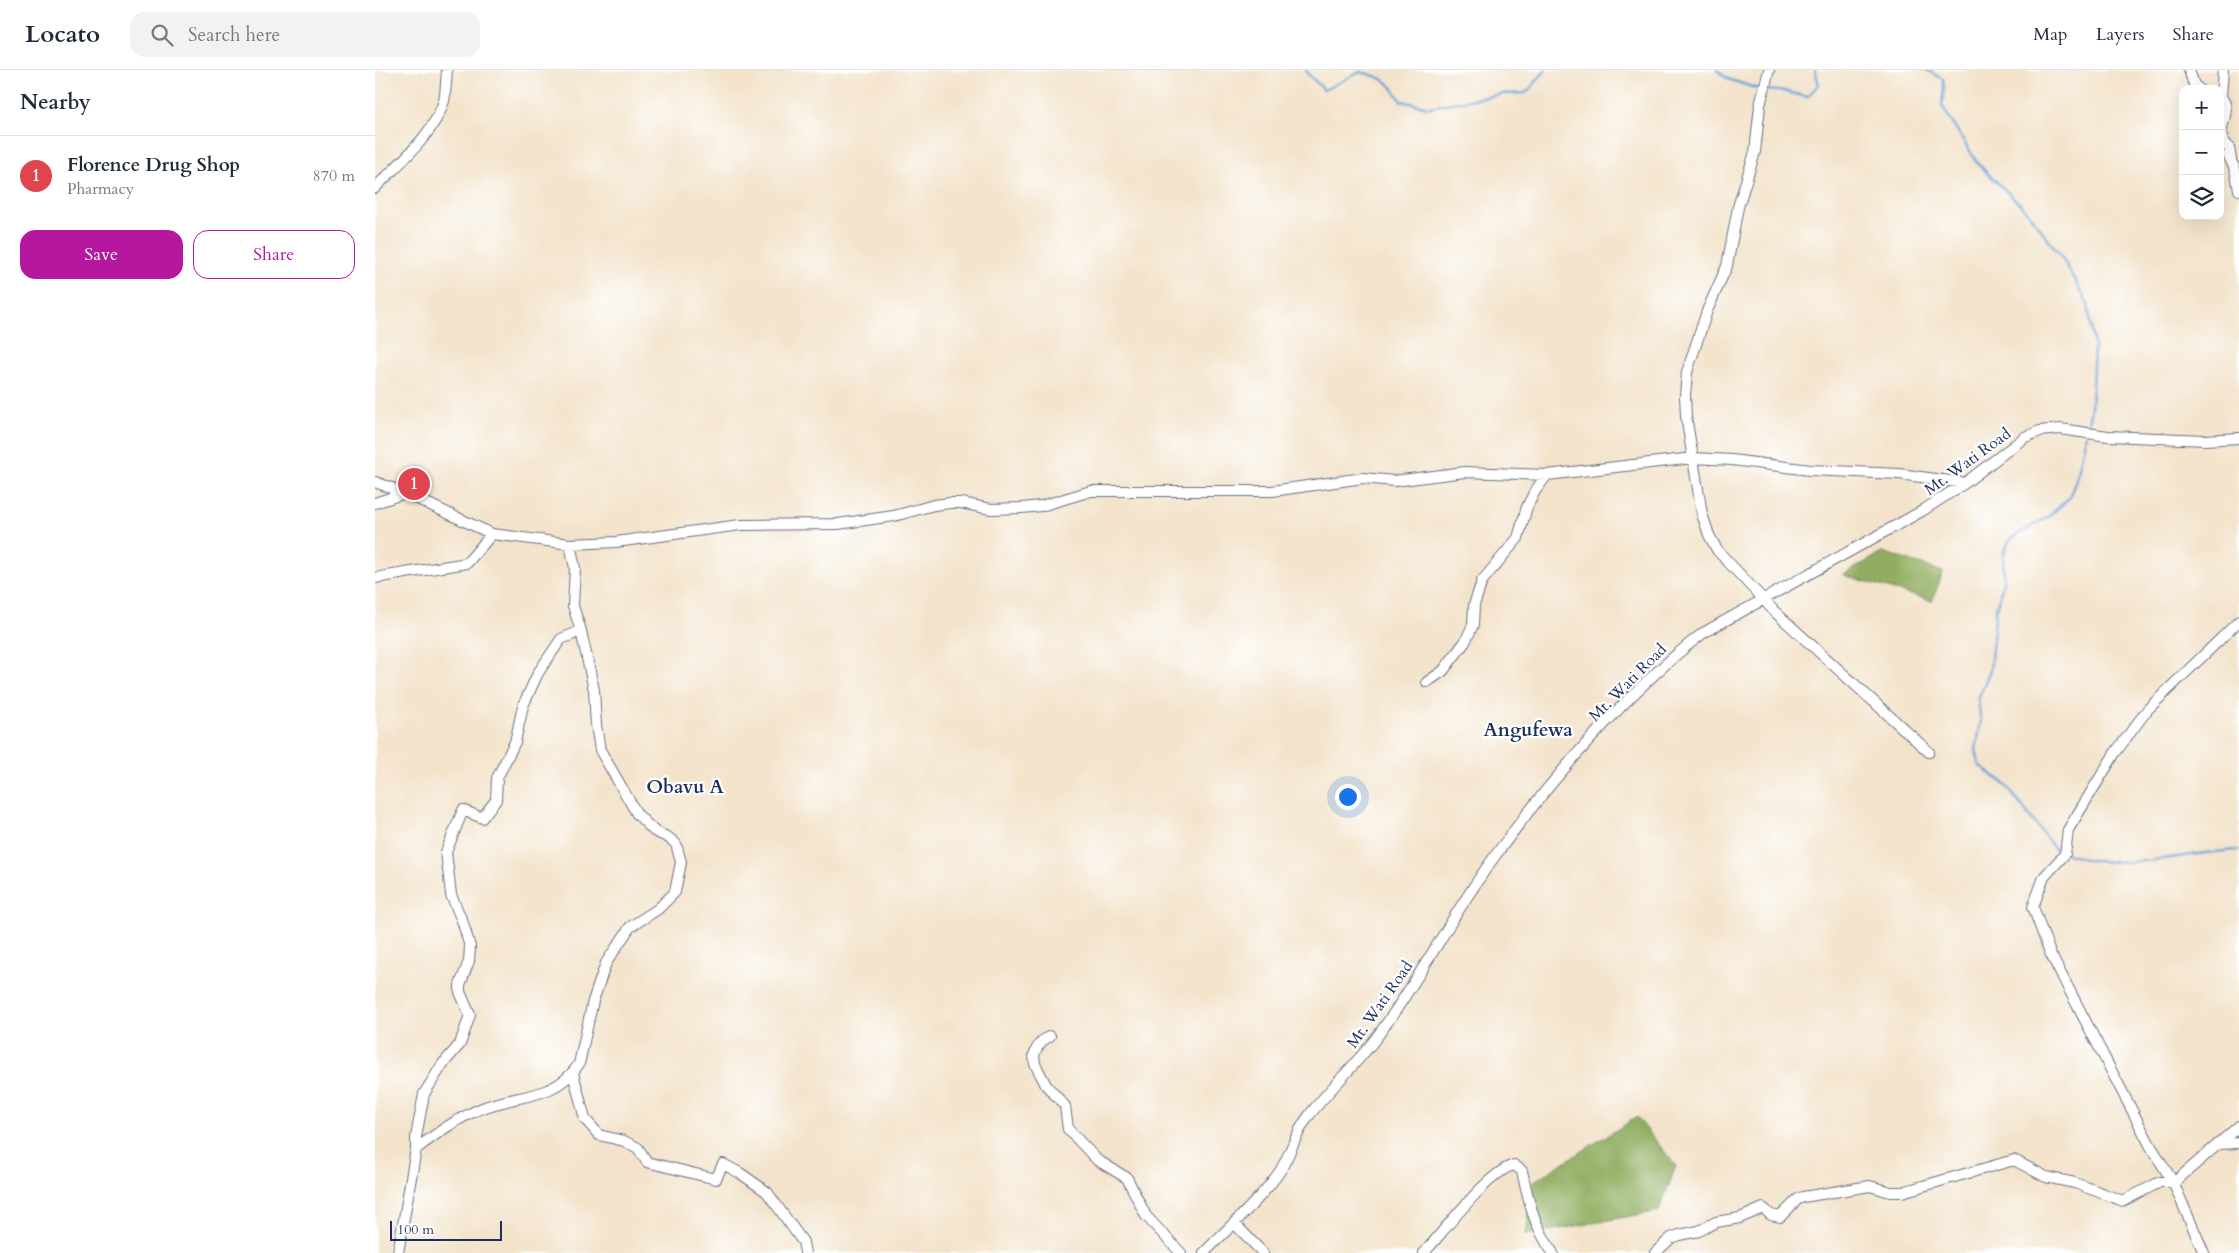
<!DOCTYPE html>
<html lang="en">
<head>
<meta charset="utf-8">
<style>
  body { margin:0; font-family:Cardo,serif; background:#f2f2f3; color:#1f2937 }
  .controls { position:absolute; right:15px; top:15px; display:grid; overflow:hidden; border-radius:10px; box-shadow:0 5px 20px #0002 }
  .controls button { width:45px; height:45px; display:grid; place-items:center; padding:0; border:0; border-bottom:1px solid #e0e1e3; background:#fff; color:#1f2937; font:25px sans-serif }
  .scale { position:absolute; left:15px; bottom:12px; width:112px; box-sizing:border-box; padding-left:5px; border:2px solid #1b2f5e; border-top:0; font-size:14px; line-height:18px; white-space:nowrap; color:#1b2f5e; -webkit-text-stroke:4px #fff; paint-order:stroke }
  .you { position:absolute; left:972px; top:726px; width:18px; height:18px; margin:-12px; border:4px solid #fff; border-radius:50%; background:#1a73e8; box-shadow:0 0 0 8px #1a73e833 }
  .badge { display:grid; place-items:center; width:32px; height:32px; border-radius:50%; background:#b5179e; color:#fff; font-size:16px; font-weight:700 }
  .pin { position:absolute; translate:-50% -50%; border:2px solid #fff; box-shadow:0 1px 5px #0006 }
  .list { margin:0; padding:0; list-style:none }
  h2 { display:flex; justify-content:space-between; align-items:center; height:65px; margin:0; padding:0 20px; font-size:21px }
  h2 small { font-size:16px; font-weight:400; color:#747a83 }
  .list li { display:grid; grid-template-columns:32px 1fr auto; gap:15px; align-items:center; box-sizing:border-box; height:80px; padding:0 20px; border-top:1px solid #e0e1e3 }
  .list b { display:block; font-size:19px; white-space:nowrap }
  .list p { margin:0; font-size:16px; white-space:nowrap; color:#747a83 }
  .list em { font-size:16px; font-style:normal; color:#747a83 }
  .actions { display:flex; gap:10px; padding:15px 20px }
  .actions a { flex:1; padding:11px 0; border:1px solid #b5179e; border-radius:15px; text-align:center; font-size:18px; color:#b5179e }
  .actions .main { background:#b5179e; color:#fff }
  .icon { flex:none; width:28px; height:28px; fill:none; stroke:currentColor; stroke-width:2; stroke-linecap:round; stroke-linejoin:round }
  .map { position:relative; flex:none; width:1864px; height:1183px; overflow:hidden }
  header { display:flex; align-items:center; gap:30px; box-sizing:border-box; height:70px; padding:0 25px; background:#fff; border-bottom:1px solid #e0e1e3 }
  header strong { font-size:24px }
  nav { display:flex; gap:28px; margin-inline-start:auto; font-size:18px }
  .search { width:350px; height:45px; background:#f2f2f3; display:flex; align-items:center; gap:12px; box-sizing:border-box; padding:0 18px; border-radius:15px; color:#747a83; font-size:19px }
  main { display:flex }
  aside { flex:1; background:#fff }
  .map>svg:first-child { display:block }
</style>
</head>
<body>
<header>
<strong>Locato</strong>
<div class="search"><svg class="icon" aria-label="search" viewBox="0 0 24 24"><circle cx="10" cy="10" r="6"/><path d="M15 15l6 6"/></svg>Search here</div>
<nav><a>Map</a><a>Layers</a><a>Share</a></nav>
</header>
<main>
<aside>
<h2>Nearby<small></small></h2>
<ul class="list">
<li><span class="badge" style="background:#e0444e">1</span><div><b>Florence Drug Shop</b><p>Pharmacy</p></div><em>870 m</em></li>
</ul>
<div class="actions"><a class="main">Save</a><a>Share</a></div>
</aside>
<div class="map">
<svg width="1864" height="1183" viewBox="0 0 1864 1183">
  <rect width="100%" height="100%" fill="#fff"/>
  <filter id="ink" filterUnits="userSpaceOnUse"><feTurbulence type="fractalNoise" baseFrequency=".02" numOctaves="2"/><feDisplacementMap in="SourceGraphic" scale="10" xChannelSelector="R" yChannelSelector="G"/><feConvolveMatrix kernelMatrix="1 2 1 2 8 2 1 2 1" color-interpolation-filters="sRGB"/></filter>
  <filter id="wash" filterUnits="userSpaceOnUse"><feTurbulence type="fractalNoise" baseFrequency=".0096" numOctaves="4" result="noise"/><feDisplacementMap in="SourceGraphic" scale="20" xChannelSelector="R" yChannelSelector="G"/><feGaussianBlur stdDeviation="1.12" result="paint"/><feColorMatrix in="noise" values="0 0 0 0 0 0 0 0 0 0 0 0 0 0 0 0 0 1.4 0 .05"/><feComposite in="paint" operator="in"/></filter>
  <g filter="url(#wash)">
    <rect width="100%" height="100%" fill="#f3e3ca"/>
    <path fill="#91ae60" stroke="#566e5f" d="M1508 482 1568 502 1557 531 1468 505Z
      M1262 1047 1301 1096 1284 1141 1151 1165 1159 1111Z"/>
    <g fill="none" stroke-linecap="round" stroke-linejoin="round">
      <path stroke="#689fd6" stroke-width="2.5" d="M931 0 933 4 949 20 985 2C1008 7 1014 10 1026 31L1054 37 1128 24 1151 23 1171 0
        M1342 0 1353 9 1386 20
        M1551 0 1568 9 1569 18 1567 36 1603 94 1652 141 1688 189 1713 235 1719 275 1716 338 1712 359
        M1392 20 1413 22 1432 27 1444 14 1440 0
        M1687 783 1682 782 1630 714 1605 696 1601 680 1606 651 1603 630 1615 600 1621 538 1628 514 1629 482 1635 469 1673 447 1694 428 1703 404 1711 365
        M1692 784C1702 787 1712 790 1722 791 1769 796 1817 782 1864 780"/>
    </g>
  </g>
  <g filter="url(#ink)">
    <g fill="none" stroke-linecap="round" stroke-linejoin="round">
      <defs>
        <path id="minor" d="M1394 0 1385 35 1380 82 1363 137 1352 196 1332 241 1312 302 1310 326 1311 346 1327 444 1334 465 1342 480 1399 541 1554 682
          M1814 0 1819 15 1824 19
          M1845 26C1862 43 1834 62 1854 78L1856 90
          M1846 26 1848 0
          M1853 85 1860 99 1864 120
          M0 118C25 92 58 66 69 31 71 21 71 10 72 0
          M0 412 30 423 117 464 195 474 241 472 365 455 463 454 519 446 559 435 575 433H586L616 439 647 438 666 436 716 421H897L988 408 1019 411 1090 402 1172 405 1318 388 1357 390 1435 400 1524 404 1590 413
          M0 433 30 423
          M0 508 92 493 117 464
          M1052 612 1068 601 1090 572 1098 555 1099 535 1107 511 1143 468 1152 437 1160 421 1172 405
          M675 966 667 971 662 978 659 985 660 994 671 1015 690 1036 693 1059 722 1090 752 1108 771 1146 806 1183
          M198 1003 210 1049 224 1065 249 1071 263 1078 272 1092 341 1109 348 1094 365 1103 392 1122 428 1172 430 1183
          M1843 1074 1864 1073
          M41 1079V1067L49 1024 67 995 85 974 95 945 85 922V915L94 891 95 877 88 853 76 825 71 782 88 740 107 748 121 730 122 708 140 672 148 636 163 603 186 569 206 561
          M859 1153 888 1183
          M23 1183 41 1079C61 1064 81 1049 105 1039 139 1024 180 1031 204 994L218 931 231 893 255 857 283 839 300 822 306 792 301 774 294 768 279 761 262 744 225 680 221 655 219 620 206 561 198 536 200 498 195 474
          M829 1183C854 1157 882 1133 903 1104 915 1087 919 1065 933 1047 954 1019 980 996 1001 968 1045 910 1077 844 1120 786 1177 708 1252 622 1328 563L1547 441 1590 413 1650 367 1665 361 1685 359 1733 366 1830 370 1864 368
          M1049 1183C1068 1162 1114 1101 1139 1095L1147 1101C1154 1134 1159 1155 1178 1183
          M1280 1183 1296 1168 1304 1165 1324 1161 1341 1152 1365 1148 1388 1138 1396 1145 1405 1147 1423 1129 1428 1127 1495 1116 1515 1122H1527L1639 1090 1671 1107 1700 1113 1748 1131 1785 1112H1798L1802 1110 1864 1056
          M1829 1183 1798 1112 1775 1075 1675 883 1658 837 1669 807 1690 784 1693 760 1740 683 1773 639 1864 551"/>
      </defs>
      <use href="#minor" stroke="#676e84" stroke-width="12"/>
      <use href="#minor" stroke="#fff" stroke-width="10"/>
    </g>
  </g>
  <g text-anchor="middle" stroke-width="4.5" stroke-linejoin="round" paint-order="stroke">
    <g font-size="16" fill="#1b2f5e" stroke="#fff">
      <text transform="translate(1592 391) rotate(-36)" y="6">Mt. Wati Road</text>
      <text transform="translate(1252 612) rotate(-45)" y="6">Mt. Wati Road</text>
      <text transform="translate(1004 934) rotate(-55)" y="6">Mt. Wati Road</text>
    </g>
    <g font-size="19" font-weight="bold" fill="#1b2f5e" stroke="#fff">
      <text x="1153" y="666">Angufewa</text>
      <text x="310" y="723">Obavu A</text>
    </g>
  </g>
</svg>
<div class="controls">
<button>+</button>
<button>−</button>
<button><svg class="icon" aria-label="layers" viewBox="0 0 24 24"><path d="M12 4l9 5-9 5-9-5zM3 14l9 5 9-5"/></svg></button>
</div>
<div class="scale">100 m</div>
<div class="you"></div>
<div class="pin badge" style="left:39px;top:414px;background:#e0444e">1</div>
</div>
</main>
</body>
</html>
